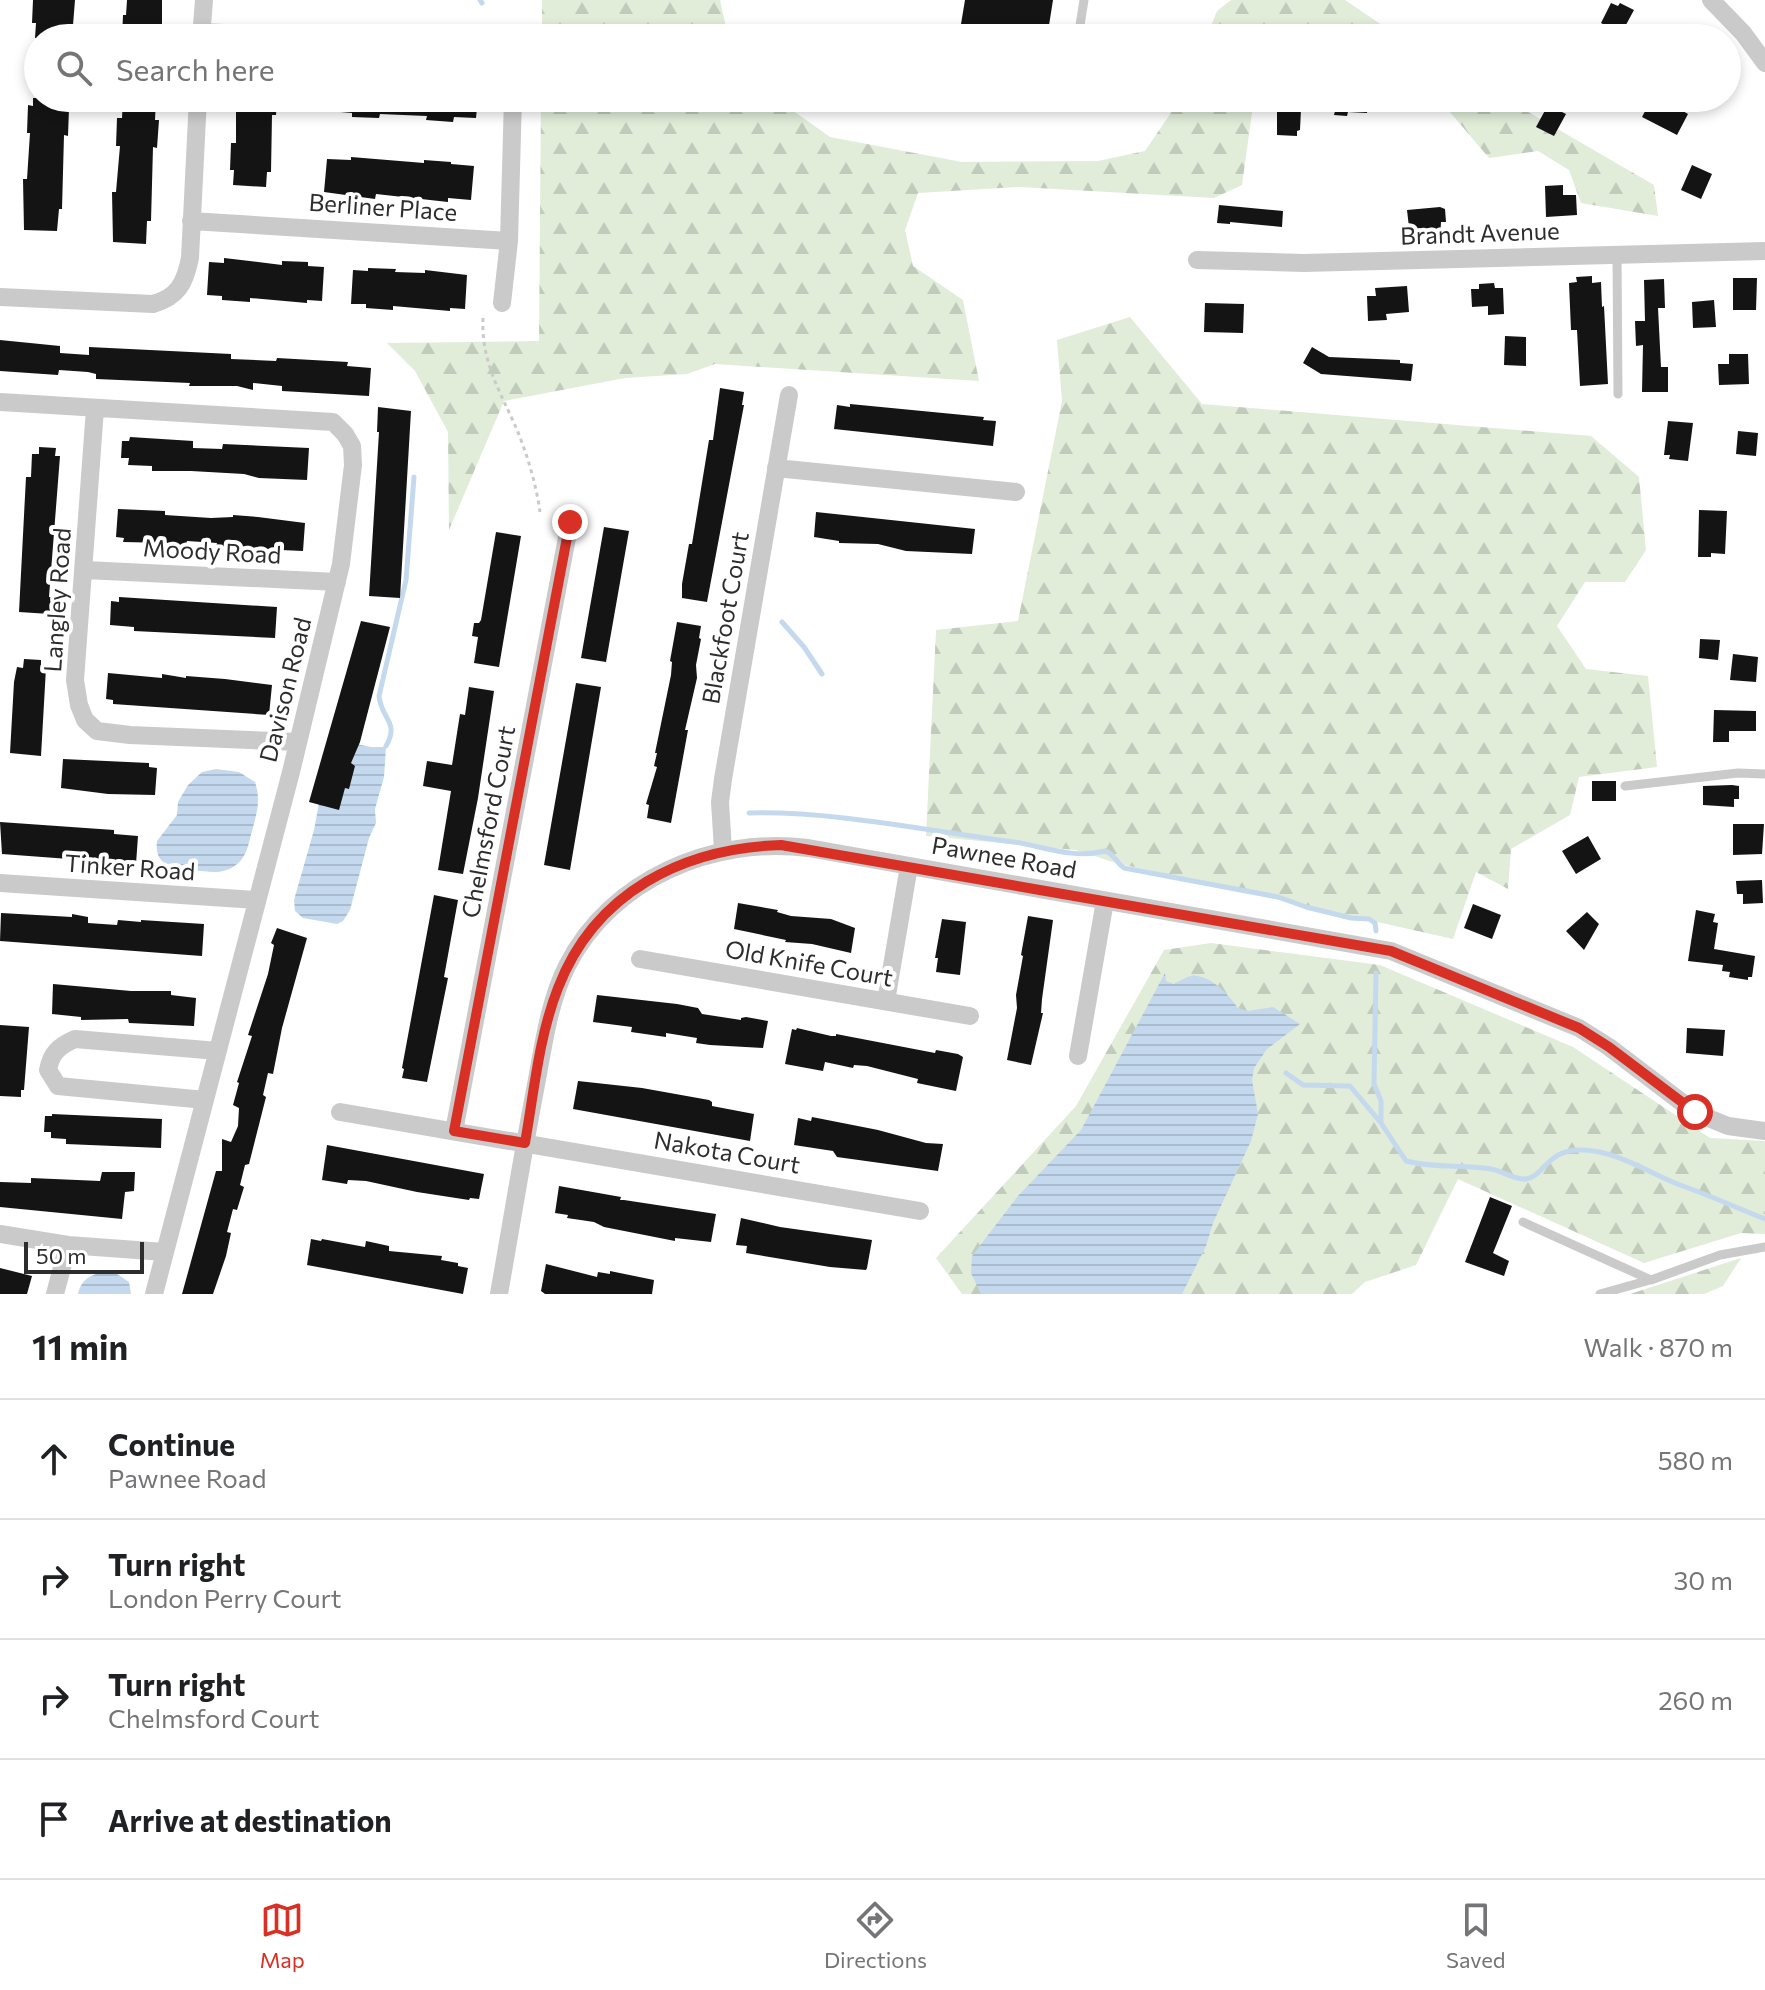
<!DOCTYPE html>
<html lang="en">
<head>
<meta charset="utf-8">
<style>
  body { margin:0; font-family:Commissioner,sans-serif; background:#f2f2f2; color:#202124 }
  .scale { position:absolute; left:24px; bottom:20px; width:120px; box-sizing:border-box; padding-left:8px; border:4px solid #2d2d2d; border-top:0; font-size:22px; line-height:28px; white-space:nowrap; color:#2d2d2d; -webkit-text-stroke:6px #fff; paint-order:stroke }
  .stop { position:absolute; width:24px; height:24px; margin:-18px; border:6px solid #d93025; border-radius:50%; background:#fff }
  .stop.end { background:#d93025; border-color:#fff; box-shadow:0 2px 8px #0008 }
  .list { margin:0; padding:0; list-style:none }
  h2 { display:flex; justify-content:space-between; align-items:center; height:104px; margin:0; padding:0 32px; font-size:34px }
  h2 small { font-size:26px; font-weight:400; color:#757577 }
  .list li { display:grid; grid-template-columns:52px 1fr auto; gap:24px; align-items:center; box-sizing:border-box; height:120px; padding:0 32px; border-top:2px solid #e0e0e0 }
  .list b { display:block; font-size:30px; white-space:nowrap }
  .list p { margin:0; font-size:26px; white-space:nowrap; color:#757577 }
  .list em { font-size:26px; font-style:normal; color:#757577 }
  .icon { flex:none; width:44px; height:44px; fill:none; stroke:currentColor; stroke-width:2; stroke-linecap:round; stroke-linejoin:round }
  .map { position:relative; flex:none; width:1765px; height:1294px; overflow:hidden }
  .search { position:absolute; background:#fff; box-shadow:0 4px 12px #0003; left:24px; right:24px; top:24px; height:88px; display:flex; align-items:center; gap:20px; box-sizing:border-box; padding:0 28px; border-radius:44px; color:#757577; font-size:30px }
  .sheet { height:584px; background:#fff }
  nav { display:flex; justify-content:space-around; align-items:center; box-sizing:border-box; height:112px; border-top:2px solid #e0e0e0; background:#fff; font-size:22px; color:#757577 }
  nav a { display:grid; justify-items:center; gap:4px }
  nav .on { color:#d93025 }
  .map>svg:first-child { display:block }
</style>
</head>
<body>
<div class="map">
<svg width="1765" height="1294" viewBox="0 0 1765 1294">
  <defs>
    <pattern id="forest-firs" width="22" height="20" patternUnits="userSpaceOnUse" patternTransform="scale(2)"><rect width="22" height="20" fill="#e1ecd9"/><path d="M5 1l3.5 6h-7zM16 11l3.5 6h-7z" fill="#c1cbbb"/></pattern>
    <pattern id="water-rules" width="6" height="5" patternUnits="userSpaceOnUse" patternTransform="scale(2)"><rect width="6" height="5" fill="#c4d9ed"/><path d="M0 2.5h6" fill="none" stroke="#a9bbcc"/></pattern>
  </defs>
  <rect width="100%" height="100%" fill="#fff"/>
  <path fill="url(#forest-firs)" d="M542 0H720L726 27 733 38H542Z
    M1231 0H1345L1401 38H1326L1311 31 1277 38H1206L1217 11Z
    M541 98H775L830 137 962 162 1098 161 1145 151 1181 98H1254L1242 185 1214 198 1020 187 918 193 905 230 913 266 963 300 979 381 715 364 687 374 625 378 504 401 449 530 448 432 415 371 387 343 539 341Z
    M1438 98H1504L1654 185 1658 216 1581 203 1569 170 1538 151 1489 158Z
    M1130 317 1202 404 1591 436 1639 477 1646 550 1625 582H1585L1557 626 1586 669 1648 676 1657 767 1579 777 1570 815 1511 849 1508 889 1476 872 1453 939 1116 863 1076 850 926 836 936 630 1018 621 1062 401 1057 340Z
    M1211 943 1380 965 1573 1047 1710 1138 1765 1141V1234L1741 1233 1644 1263 1458 1179 1416 1265 1365 1282 1352 1294H962L936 1258 1076 1106 1164 950Z
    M1741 1258 1723 1286 1704 1294H1630Z"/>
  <path fill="url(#water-rules)" d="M347 742 371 747H386L384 777 375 809 376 823 369 838 350 910 343 921 337 924 303 918 295 911 294 900 314 830 321 792Z
    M216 769 239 772 255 782C261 800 257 813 252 831 249 842 247 857 236 865 223 875 209 872 194 870 174 868 154 867 157 841L177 815 178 802 188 785 202 772Z
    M1165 973 1166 981 1174 984C1179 982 1185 977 1191 976 1209 973 1229 995 1238 1008L1248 1011 1273 1007 1300 1024 1267 1049 1254 1068 1252 1080 1258 1114 1251 1141 1213 1223 1206 1246 1182 1294H981L971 1273 972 1256 1018 1196 1081 1130Z
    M111 1270 129 1282 131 1294H78C82 1276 95 1274 111 1270Z"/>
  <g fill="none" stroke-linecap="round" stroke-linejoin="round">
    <path stroke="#c4d9ed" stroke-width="5" d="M480 0 482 3
      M782 622 804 647 822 674
      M386 746C400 722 381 719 379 696L406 580 414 477
      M749 813C836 811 927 831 1014 842 1046 847 1072 859 1105 851 1114 853 1116 863 1124 868L1278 897 1306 907 1351 918 1369 919 1375 923 1376 931
      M1376 973 1374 1084 1381 1101V1122
      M1286 1073 1303 1085 1350 1086 1381 1123 1406 1161C1437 1169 1462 1164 1491 1169 1503 1171 1514 1180 1526 1179 1544 1177 1547 1148 1583 1150 1617 1151 1649 1173 1680 1185 1709 1195 1737 1208 1765 1219"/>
  </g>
  <path fill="#141414" d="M33 0H75L73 25H70L69 38H35L36 23H32Z
    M127 0H162V38H122L123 15H126Z
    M965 0H1053L1047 38H998L973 34 975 25 961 24Z
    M1611 3 1618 6 1620 3 1634 10 1621 34 1601 23Z
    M33 98H66V108H69L68 136 64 135 62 209H59L57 231 24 230 23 179H27L30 133H27L28 105 33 106Z
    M123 98H156L155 120H159L157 148 153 147 151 221H147L146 244 113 242 112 192H116L120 146H116L117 118H122Z
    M236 98H277L276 115H272L271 172H267L266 187 233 185 234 170H230L231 143H236Z
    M330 98H478L476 118 454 117 453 122 426 120 427 116 380 114 379 118 352 117V113L329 111Z
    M1277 98H1368L1367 113 1348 112 1347 116 1334 115 1335 111 1301 109 1300 130 1297 131V136L1277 135Z
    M1652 98H1676L1673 105 1688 114 1677 135 1642 117Z
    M1548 105 1566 114 1554 136 1536 127Z
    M351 157 424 163V160L451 162V164L474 166 471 200 448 198V202L376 194 375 199 324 192 327 159 351 160Z
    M1692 165 1712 174 1701 199 1681 190Z
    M1563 185V195H1576L1577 215 1546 217 1545 186Z
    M1219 205 1283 211 1282 227 1230 222V224L1217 223Z
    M1440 207 1445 209 1446 222H1441L1440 240 1413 242V236H1410L1407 210Z
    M224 258 282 265V261L308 262V266L324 267 322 301 307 300V303L250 298V302L222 300V296L207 295 209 262 224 263Z
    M368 268 396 269 395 272 425 273V270L467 275 465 309 450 308V311L393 306V310L366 308V304H351L353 270 368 271Z
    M1592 276V283L1601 282 1602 307 1604 306 1608 384 1580 386 1577 330H1571L1569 283 1577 282 1576 277Z
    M1733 278H1757L1756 310H1733Z
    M1664 279 1665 308H1658L1661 367H1668V392H1642L1643 345 1636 346 1635 321H1645L1644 280Z
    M1494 283 1495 288H1503L1504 314 1488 315V306L1472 307 1471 289H1479V284Z
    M1407 286 1409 312 1386 314 1387 320 1368 321 1367 296H1376L1375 288Z
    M1714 300 1716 327 1693 328 1692 302Z
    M1205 303 1244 304 1243 333 1204 332Z
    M1505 336 1526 337V366L1504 365Z
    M0 340 60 346V353L89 355V347L231 354V359L276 361 277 358 348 362 347 366 371 368 369 396 282 391V386L253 383V390L237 386H189L190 383 96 379V374L88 372 59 370 58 375 0 371Z
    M1312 347 1329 357 1400 360V363L1413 364 1411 381 1321 374 1303 363Z
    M1729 354H1748L1749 384 1719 385 1718 364H1729Z
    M720 388 744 392 742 405H744L707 602 682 598V584L689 544H692L709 440H713Z
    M850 404 984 417 983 420 996 421 993 446 834 429 837 405 850 407Z
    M378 407 411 411 400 598 369 596 379 432H377Z
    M1668 421 1693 423 1688 461 1669 459 1670 455H1664Z
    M1738 431 1758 433 1756 456 1736 454Z
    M130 437 193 441V448L222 449 223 444 309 448 307 480 259 478 244 474 191 471H152V466L128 465 129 458H121L122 441H129Z
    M39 447 56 448 55 456H60L49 597H52L50 614 19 612 26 477H31L32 454H39Z
    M118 509 165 511V515L211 518 233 517V515L258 517 305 523 303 551 216 547 217 543 187 541 186 546 170 545V543L123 542 124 538 116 537Z
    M1699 510 1727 511 1725 554 1711 553V557H1698Z
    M816 512 975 529 972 554 906 551 878 544 839 543V541L814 537Z
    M604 527 629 531 606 662 581 658Z
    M496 532 521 536 499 667 474 663 478 637 472 636 474 623H479L481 620Z
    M119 597 277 607 275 638 134 631V627L110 625 111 601 119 602Z
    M361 621 390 627 360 742 351 763 355 766 349 789 345 788 339 810 309 802Z
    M677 622 701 626 699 638 701 639 696 665 697 678 685 730H688L671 823 647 818 649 805 646 804 657 767 654 766 657 753H655L671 675 672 662 670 661Z
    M1700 639 1720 640 1718 660 1699 658Z
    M1733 654 1758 657 1756 682 1730 680Z
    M24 659 41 660V668H46L41 756 10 753 14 682 17 667 23 668Z
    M108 673 162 678V674L186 678V676L225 679 272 685 269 715 113 704V700L106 699Z
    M576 683 601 687 570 870 544 865Z
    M469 687 494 691 478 798 463 874 438 870 451 791 423 786 427 761 452 765 460 714 465 715Z
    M1714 710 1756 711V731H1729V742H1713Z
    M63 759 149 763V767L157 768 155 795 108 794 61 788Z
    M1592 781H1616V801H1592Z
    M1732 785 1739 786V799H1734V807L1703 805V786Z
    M0 822 114 830V834L138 836 136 864 2 854Z
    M1733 824H1764L1762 854 1733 855Z
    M1588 836 1601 859 1576 874 1562 851Z
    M1762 880 1763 903 1743 904V894H1737L1736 881Z
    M434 895 458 900 444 977 448 978 427 1082 402 1078 404 1069 402 1068Z
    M738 903 778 910 777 912 791 916 831 919 855 928 851 953 812 944 785 942 786 940 734 929Z
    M1473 904 1501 915 1492 939 1464 928Z
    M1696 910 1715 914 1713 922 1718 923 1714 949 1755 956 1752 977H1748V980L1729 977 1730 972 1722 971 1723 965 1688 961Z
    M1587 912 1599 924 1584 950 1566 931Z
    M1 913 72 917V914L88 917V923L117 925 118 920 141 922V920L204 924 202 956 0 941Z
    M1028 916 1053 920 1042 999 1041 1013H1043L1031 1065 1007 1060 1017 1008 1016 995 1023 956 1021 955Z
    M942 919 966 922 960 975 936 972 938 958H935Z
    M277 928 307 938 282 1028 273 1074 268 1073 263 1095 266 1097 249 1164 245 1165 240 1185 244 1187 237 1210 233 1209 227 1232 231 1233 226 1256 213 1294H182L216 1171H222V1139L231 1142 238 1126 239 1108 233 1105 239 1083 237 1082 252 1036 248 1035 268 974 274 945 271 943Z
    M53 984 131 991H171V995L196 998 194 1026 129 1023 128 1019 81 1020V1017L52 1014Z
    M597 995 677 1004 698 1008 702 1014 741 1020V1018L746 1017 768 1021 763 1048 710 1045 696 1043 697 1038 666 1033V1037L631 1032 632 1027 593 1022Z
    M0 1025 29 1027 24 1090H21V1097L0 1096Z
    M797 1028 831 1036H836V1034L935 1053 936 1050 958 1054 963 1057 956 1091 917 1083 918 1079 867 1066 854 1065 853 1068 825 1062 823 1071 785 1064 792 1029 796 1030Z
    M1687 1028 1725 1030 1723 1056 1686 1053Z
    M578 1081 642 1088 709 1100 712 1102V1106L754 1114 750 1141 573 1109Z
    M52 1114 162 1119 161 1148 66 1144V1139L51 1138V1132H44L45 1116H52Z
    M812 1117 878 1130 926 1143 943 1144 938 1171 837 1157 833 1151 794 1145 798 1118 811 1121Z
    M327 1145 484 1174 479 1199 470 1198 469 1200 417 1192 366 1181 348 1180 347 1184 322 1180Z
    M102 1172H135L134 1191 125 1192 122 1219 0 1207V1182L31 1183V1178L100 1181Z
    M559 1186 621 1197 620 1200H624L716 1214 711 1242 675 1238V1241L604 1227 594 1222 567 1218 568 1215 555 1213Z
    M1490 1197 1512 1206 1493 1253 1509 1261 1504 1276 1465 1262Z
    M741 1218 780 1227 872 1240 867 1268 866 1270 830 1267 746 1253 747 1246 736 1245Z
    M311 1239 321 1241 322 1239 365 1247 366 1241 389 1246V1251L442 1256 441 1260 458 1263V1266L468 1268 463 1294 307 1265Z
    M546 1264 597 1277 598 1272 610 1274V1271L654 1280 652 1294H545L541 1291Z
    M0 1268 32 1276 27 1294H0Z"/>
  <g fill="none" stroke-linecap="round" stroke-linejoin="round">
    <path stroke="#cacaca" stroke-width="3" stroke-dasharray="4 4" stroke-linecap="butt" d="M483 318C481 359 498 388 514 423 526 450 536 483 540 512"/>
    <path stroke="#cacaca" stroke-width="9" d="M1078 38 1084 0
      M1617 253 1618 394
      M1625 786 1738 773 1765 774
      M1523 1222 1651 1280 1720 1255 1765 1247
      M1600 1294 1650 1280"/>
    <path stroke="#cacaca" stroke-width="18" d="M1711 0 1743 33 1765 63
      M202 32 328 38
      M201 38 204 0
      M191 221 509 241
      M1197 260 1304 263 1765 251
      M0 297 153 304C178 297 185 283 190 258L198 98
      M502 303 509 241 513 98
      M0 402 333 422 345 434 352 446 353 465 341 564 291 772 154 1294
      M95 409 75 680 79 705 85 720 97 731 130 735 298 742
      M776 468 1016 492
      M85 570 337 582
      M723 850 720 802 723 779 789 395
      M0 883 257 900
      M640 959 970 1016
      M886 1001 909 866
      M1078 1056 1105 901
      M205 1100 58 1086 48 1070C51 1053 59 1046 75 1039L218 1051
      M340 1112 920 1211
      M454 1131 570 522
      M0 1234 68 1245 164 1252
      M55 1294 68 1245
      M499 1294C511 1226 522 1158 535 1090 543 1049 548 1004 567 966 611 879 713 836 808 848L1391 951 1579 1028 1609 1047 1684 1104 1706 1117 1728 1126 1765 1131"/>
  </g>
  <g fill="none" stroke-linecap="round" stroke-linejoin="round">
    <path stroke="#d93025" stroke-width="10" d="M570 522 454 1131 525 1143C534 1092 539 1036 558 988 595 892 683 848 781 845L1391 951 1579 1028 1609 1047 1695 1112"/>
  </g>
  <g text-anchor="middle" stroke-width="8" stroke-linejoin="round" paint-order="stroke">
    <g font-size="24" fill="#2d2d2d" stroke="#fff">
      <text transform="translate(383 208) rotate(4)" y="8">Berliner Place</text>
      <text transform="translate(1480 234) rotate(-2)" y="8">Brandt Avenue</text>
      <text transform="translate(212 552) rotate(3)" y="8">Moody Road</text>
      <text transform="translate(58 600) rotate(-86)" y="8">Langley Road</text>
      <text transform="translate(726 618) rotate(-80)" y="8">Blackfoot Court</text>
      <text transform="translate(286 690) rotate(-76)" y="8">Davison Road</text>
      <text transform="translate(489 822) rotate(-79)" y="8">Chelmsford Court</text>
      <text transform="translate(1004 858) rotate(10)" y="8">Pawnee Road</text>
      <text transform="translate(130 868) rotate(4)" y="8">Tinker Road</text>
      <text transform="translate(809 964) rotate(10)" y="8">Old Knife Court</text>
      <text transform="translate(727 1153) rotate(10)" y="8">Nakota Court</text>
    </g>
  </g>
</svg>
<div class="scale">50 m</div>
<div class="stop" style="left:1695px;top:1112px"></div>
<div class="stop end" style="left:570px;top:522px"></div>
<div class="search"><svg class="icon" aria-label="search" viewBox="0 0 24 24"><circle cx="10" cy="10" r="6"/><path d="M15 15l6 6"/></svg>Search here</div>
</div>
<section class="sheet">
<h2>11 min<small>Walk · 870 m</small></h2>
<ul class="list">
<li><svg class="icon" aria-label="ahead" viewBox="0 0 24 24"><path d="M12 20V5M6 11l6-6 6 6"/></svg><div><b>Continue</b><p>Pawnee Road</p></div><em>580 m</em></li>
<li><svg class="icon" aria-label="right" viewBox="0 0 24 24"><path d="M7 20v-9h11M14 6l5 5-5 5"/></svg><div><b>Turn right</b><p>London Perry Court</p></div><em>30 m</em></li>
<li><svg class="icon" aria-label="right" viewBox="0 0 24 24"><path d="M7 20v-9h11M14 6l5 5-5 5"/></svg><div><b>Turn right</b><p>Chelmsford Court</p></div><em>260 m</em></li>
<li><svg class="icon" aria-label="arrive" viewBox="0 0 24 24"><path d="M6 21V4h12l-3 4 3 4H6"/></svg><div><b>Arrive at destination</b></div></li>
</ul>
</section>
<nav>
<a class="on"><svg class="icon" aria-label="map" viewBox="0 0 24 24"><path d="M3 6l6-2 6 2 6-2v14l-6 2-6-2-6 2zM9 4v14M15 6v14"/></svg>Map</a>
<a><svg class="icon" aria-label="directions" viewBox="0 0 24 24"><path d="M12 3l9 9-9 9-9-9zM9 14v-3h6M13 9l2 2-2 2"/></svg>Directions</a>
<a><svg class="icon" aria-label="saved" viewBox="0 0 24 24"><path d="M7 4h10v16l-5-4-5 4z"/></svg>Saved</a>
</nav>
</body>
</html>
